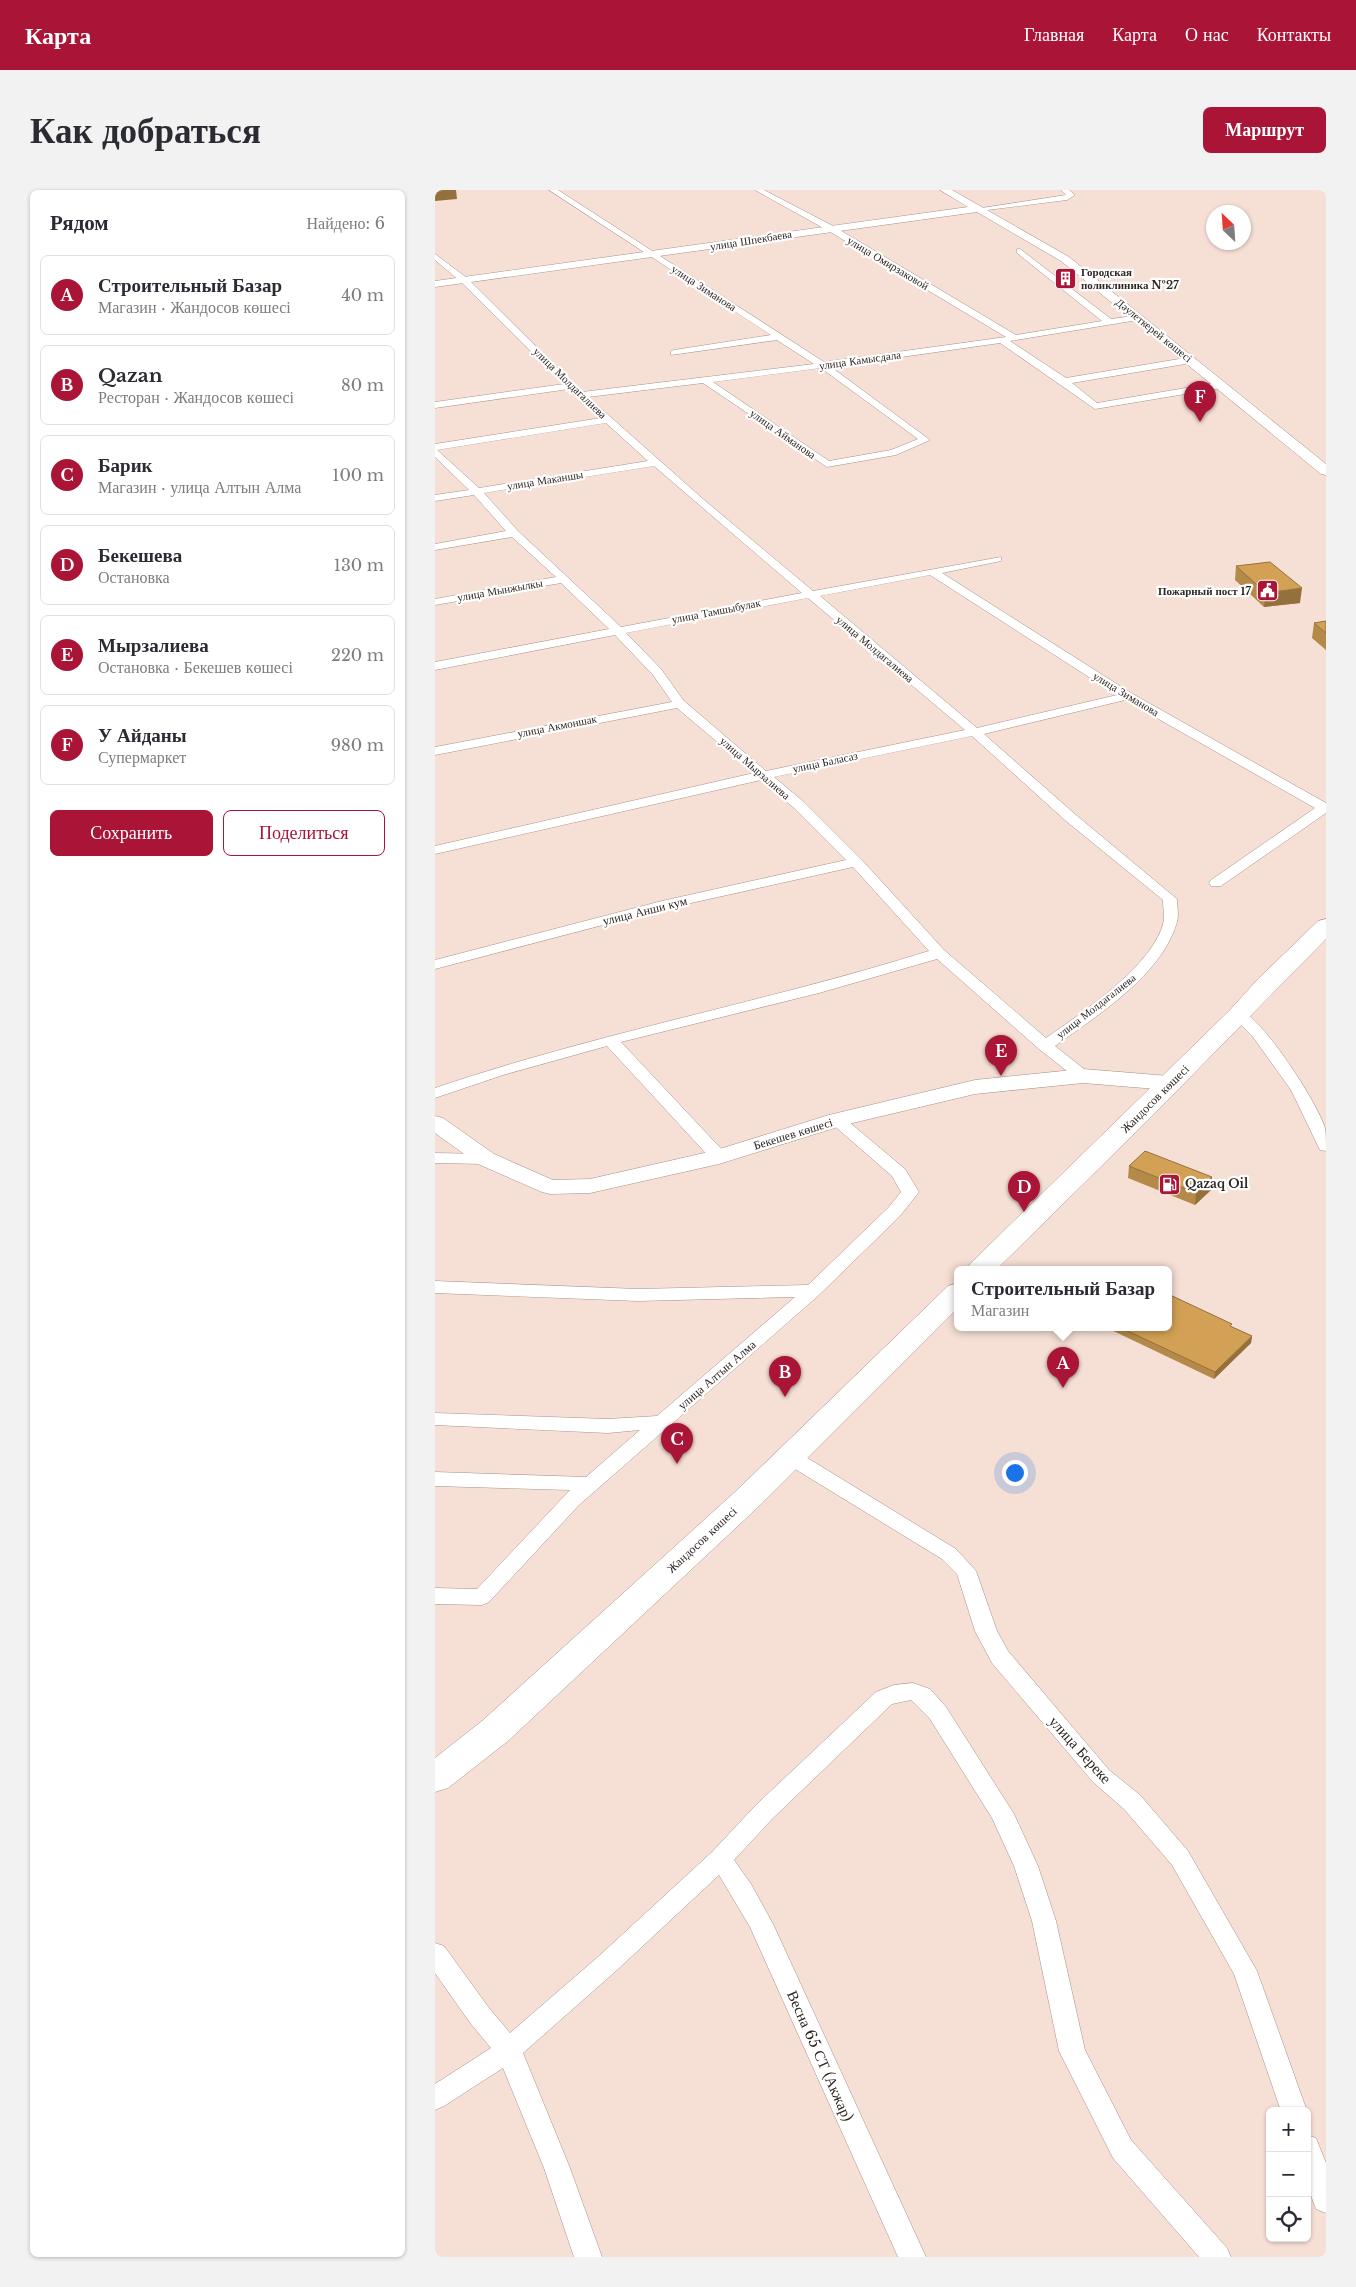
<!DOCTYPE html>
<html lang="ru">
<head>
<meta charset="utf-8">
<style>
  body { margin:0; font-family:"Libre Baskerville",serif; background:#f2f2f3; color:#2b2b33 }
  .controls { position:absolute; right:15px; bottom:15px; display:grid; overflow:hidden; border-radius:8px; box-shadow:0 1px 4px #0004 }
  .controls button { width:45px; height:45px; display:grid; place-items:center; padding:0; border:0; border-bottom:1px solid #e1e1e2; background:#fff; color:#2b2b33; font:25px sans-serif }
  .compass { position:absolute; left:771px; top:15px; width:45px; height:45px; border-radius:50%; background:#fff; box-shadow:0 1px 4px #0004; rotate:335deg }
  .you { position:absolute; left:579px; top:1282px; width:18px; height:18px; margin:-12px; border:4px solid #fff; border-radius:50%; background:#1a73e8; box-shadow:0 0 0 8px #1a73e833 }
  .badge { display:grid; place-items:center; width:32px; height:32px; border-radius:50%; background:#aa1436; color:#fff; font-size:16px; font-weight:700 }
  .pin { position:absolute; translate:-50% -41px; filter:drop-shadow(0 1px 2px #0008) }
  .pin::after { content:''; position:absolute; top:26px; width:18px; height:15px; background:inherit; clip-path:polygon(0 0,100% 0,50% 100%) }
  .popup { position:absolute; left:519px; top:1076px; width:218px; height:65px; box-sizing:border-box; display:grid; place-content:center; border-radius:8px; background:#fff; filter:drop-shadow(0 1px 4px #0005); font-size:16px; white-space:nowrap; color:#7c7c81 }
  .popup b { font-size:19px; color:#2b2b33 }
  .popup::after { content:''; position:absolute; left:50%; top:100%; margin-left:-10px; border:10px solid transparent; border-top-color:#fff }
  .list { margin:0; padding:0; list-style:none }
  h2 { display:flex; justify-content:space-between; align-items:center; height:65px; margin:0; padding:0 20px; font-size:21px }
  h2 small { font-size:16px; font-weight:400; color:#7c7c81 }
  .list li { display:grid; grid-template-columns:32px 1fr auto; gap:15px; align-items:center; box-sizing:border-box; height:80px; margin:0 10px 10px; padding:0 10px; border:1px solid #e1e1e2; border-radius:8px }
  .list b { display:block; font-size:19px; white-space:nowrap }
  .list p { margin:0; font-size:16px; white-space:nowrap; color:#7c7c81 }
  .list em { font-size:16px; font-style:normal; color:#7c7c81 }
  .actions { display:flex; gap:10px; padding:15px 20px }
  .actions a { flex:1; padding:11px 0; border:1px solid #aa1436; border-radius:8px; text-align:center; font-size:18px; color:#aa1436 }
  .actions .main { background:#aa1436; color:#fff }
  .icon { flex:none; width:28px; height:28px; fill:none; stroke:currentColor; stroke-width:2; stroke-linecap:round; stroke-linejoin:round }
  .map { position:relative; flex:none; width:891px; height:2067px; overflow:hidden; border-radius:8px }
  header { display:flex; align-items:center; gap:30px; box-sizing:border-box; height:70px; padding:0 25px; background:#aa1436; color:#fff }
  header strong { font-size:24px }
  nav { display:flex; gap:28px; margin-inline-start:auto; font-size:18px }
  .intro { display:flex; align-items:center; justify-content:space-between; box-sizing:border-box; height:120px; padding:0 30px }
  h1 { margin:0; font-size:35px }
  .button { padding:12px 22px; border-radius:8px; background:#aa1436; color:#fff; font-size:18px; font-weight:700 }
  main { display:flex; gap:30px; padding:0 30px }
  aside { flex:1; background:#fff; border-radius:8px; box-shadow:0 1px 4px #0004 }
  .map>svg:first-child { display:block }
</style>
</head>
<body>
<header>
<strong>Карта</strong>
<nav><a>Главная</a><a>Карта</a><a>О нас</a><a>Контакты</a></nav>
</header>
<div class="intro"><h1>Как добраться</h1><a class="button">Маршрут</a></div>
<main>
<aside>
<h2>Рядом<small>Найдено: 6</small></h2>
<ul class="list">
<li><span class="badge">A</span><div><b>Строительный Базар</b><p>Магазин · Жандосов көшесі</p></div><em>40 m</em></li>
<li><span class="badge">B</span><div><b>Qazan</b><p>Ресторан · Жандосов көшесі</p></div><em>80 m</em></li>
<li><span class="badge">C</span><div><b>Барик</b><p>Магазин · улица Алтын Алма</p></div><em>100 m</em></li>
<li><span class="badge">D</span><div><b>Бекешева</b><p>Остановка</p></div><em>130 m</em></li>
<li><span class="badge">E</span><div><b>Мырзалиева</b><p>Остановка · Бекешев көшесі</p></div><em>220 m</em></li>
<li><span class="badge">F</span><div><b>У Айданы</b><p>Супермаркет</p></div><em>980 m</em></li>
</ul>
<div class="actions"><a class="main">Сохранить</a><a>Поделиться</a></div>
</aside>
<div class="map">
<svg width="891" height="2067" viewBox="0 0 891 2067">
  <rect width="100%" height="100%" fill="#f6dfd5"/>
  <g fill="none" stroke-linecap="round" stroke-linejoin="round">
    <defs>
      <path id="street" d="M114 0H123L389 172 571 147 392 40 320 0H329L398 36 581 145 667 131 582 63V59H585L676 129 706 125V129L703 130 575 151 631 188 756 167 760 170 756 173 637 193 662 213 786 192 791 195 786 198 660 219 565 153 396 177 495 250 461 265 392 277 268 193 153 207 268 309 378 401 566 367V371L507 383 696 503 891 613V623L786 696H776L774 693 776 690 880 618 690 510 549 544 641 625 742 709C742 716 744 725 742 732 727 785 663 825 620 856L654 883 656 886 654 889H642L604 859 502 769 384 803 186 852 290 963 292 967 290 971H278L172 856 68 885 0 908V898C162 843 331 812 494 761L418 677 229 719 0 779V770L227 711 411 670 359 618 326 590 0 664V656L319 583 242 518 0 565V557L237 512 218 485 180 445 0 480V472L174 439 126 393 0 415V409L121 387 77 347 0 360V354L71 341 39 305 0 311V305L34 300 0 267V254L166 228 134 199 0 218V212L129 194 26 92 0 70V64L32 88 147 202 379 174 342 150 236 165V161L239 160 336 145ZM386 178 483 249 456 260 394 271 278 192ZM171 233 213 271 44 298 2 260ZM219 276 367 403 186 437 83 341 49 303ZM495 385 682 505 542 538 385 406ZM373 408 530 540 331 581 249 511 226 479 191 443ZM537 546 631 631 728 710C728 716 729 724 729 730 721 774 645 824 611 848L509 760 426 669 369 612 339 587Z
        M626 0H634L640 5 632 10 544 21 540 19 631 5Z
        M804 820C827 826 883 914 890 938 891 944 891 954 891 961L885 960 883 956 856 900 818 847 796 825Z
        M402 925 408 927 470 979 484 1002 465 1026 384 1105 144 1315 54 1412 47 1415 0 1414V1398L42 1399 135 1300 0 1296V1282L151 1287 205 1240 173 1243 0 1235V1223L173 1229 222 1226 360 1107 203 1111 0 1103V1091L203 1099 373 1095 453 1018 466 1002 457 986 396 933 394 930 396 927Z
        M0 963 51 964 57 965 59 969 57 973 51 974 0 973Z
        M354 1259 361 1261 521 1359 541 1381 562 1441 573 1461 674 1580 705 1605 753 1661 822 1781 872 1921H846L799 1784 737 1675 689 1619 658 1592 557 1473 540 1441 522 1384 507 1369 347 1271 344 1266 347 1261Z
        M478 1493 495 1499 511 1517 579 1624 603 1676 621 1731 650 1860 696 1950 792 2058 796 2067H764L678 1968 624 1861 597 1731 579 1676 557 1628 495 1529 476 1510 457 1514 337 1629 299 1670 316 1694 339 1736 491 2067H463L315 1737 284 1685 182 1780 88 1863 135 1978 167 2067H139L109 1978 68 1878 9 1916 0 1920V1894L56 1858 36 1834 0 1783V1753L9 1756 54 1818 75 1843 164 1766 277 1662 321 1615 441 1502 459 1495Z
        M872 1945 881 1948 891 1973V2023L881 2019 872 1995Z"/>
      <path id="secondary" d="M505 0H517L634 67 891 274V285L886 284 626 71 542 22 0 97V91L533 17Z
        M648 879 734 886 742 888 745 893 742 898 734 900 648 893 540 904 409 935 284 974 155 1003 115 1004 107 1002 43 974 0 943V926L8 928 59 964 118 990 155 989 278 961 394 925 540 890Z"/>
      <path id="primary" d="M891 729V749L715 928 562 1079H532L536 1073 795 820 823 789 883 731Z
        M523 1093V1118L322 1318 73 1551 13 1598 0 1602V1568L47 1531 300 1302 513 1096Z"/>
    </defs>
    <use href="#street" stroke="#a79188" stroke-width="1"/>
    <use href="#secondary" stroke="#a79188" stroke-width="1"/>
    <use href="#primary" stroke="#a79188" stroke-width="1"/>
    <use href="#street" fill="#fff" fill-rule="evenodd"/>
    <use href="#secondary" fill="#fff" fill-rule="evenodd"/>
    <use href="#primary" fill="#fff" fill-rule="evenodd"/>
  </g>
  <path fill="#b58a49" d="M801 376 865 413 829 417 800 390Z
    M891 431V460L877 448 879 433Z
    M694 976 776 1000 760 1015 693 988Z
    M670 1137H797L817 1146 816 1153 779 1189Z"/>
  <path fill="#94713c" d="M0 0H21L22 9 0 11Z
    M867 398 865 413 829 417 831 403Z
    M777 987 776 1000 760 1015 761 1003Z
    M817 1146 816 1153 779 1189 780 1182Z"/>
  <path fill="#d3a155" stroke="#94713c" d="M835 372 867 398 831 403 801 376Z
    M891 431V443L879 433Z
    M710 961 777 987 761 1003 694 976Z
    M733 1104 797 1134 795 1136 817 1146 780 1182 684 1137H733Z"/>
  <defs>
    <symbol id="building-square" viewBox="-11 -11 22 22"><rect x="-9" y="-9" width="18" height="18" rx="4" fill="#aa1436" stroke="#fff"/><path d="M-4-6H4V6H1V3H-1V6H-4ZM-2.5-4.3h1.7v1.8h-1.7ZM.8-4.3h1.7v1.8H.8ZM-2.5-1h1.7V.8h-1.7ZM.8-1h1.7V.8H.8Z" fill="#fff"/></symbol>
    <symbol id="civic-square" viewBox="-11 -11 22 22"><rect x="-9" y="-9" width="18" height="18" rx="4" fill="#aa1436" stroke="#fff"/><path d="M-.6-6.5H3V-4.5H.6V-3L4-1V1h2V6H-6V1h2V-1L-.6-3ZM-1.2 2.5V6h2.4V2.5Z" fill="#fff"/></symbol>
    <symbol id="fuel-square" viewBox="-11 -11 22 22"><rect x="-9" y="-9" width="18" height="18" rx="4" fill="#aa1436" stroke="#fff"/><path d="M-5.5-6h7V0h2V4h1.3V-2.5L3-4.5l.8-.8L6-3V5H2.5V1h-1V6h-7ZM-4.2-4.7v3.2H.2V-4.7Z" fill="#fff"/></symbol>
  </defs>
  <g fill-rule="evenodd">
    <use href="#building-square" x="618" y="76" width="25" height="25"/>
    <use href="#civic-square" x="820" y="388" width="25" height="25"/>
    <use href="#fuel-square" x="722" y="982" width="25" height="25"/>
  </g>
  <g text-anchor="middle" stroke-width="4.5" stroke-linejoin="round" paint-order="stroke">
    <g font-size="11" fill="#2e2622" stroke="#fff">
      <text transform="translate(316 50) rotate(-9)" y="4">улица Шпекбаева</text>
      <text transform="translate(453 73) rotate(31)" y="4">улица Омирзаковой</text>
      <text transform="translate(269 98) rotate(33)" y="4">улица Зиманова</text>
      <text transform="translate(719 140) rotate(39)" y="4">Дәулеткерей көшесі</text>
      <text transform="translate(425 170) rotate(-8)" y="4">улица Камысдала</text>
      <text transform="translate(135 193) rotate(44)" y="4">улица Молдагалиева</text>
      <text transform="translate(348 244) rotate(35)" y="4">улица Айманова</text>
      <text transform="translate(110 290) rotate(-9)" y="4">улица Маканшы</text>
      <text transform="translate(65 400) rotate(-10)" y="4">улица Мынжылкы</text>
      <text transform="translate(281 421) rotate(-11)" y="4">улица Тамшыбулак</text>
      <text transform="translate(440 459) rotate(40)" y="4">улица Молдагалиева</text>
      <text transform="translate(691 504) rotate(31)" y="4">улица Зиманова</text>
      <text transform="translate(122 536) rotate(-11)" y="4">улица Акмоншак</text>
      <text transform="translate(390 572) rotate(-12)" y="4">улица Баласаз</text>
      <text transform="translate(320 578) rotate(41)" y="4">улица Мырзалиева</text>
      <text transform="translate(661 816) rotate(-38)" y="4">улица Молдагалиева</text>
    </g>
    <g font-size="11" font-weight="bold" fill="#2e2622" stroke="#fff" text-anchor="start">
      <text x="646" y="86">Городская<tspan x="646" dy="13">поликлиника №27</tspan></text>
      <text x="816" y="405" text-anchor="end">Пожарный пост 17</text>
    </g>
    <g font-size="12" fill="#2e2622" stroke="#fff">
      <text transform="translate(210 721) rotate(-14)" y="4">улица Анши кум</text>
      <text transform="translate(720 909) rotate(-45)" y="4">Жандосов көшесі</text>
      <text transform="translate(358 944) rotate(-17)" y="4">Бекешев көшесі</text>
      <text transform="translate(282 1185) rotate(-41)" y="4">улица Алтын Алма</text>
      <text transform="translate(267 1350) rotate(-43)" y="4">Жандосов көшесі</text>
    </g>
    <g font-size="12" font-weight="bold" fill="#2e2622" stroke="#fff" text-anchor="start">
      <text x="750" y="998">Qazaq Oil</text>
    </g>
    <g font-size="15" fill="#2e2622" stroke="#fff">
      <text transform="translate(645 1560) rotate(48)" y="5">улица Береке</text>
      <text transform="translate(385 1866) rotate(66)" y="5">Весна 65 СТ (Акжар)</text>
    </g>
  </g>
</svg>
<div class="controls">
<button>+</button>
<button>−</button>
<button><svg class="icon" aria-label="locate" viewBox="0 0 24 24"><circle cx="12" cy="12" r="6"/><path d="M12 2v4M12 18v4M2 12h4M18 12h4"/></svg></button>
</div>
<svg class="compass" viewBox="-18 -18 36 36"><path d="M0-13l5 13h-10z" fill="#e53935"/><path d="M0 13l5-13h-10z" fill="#7c7c81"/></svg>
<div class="you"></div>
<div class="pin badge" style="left:628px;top:1198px">A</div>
<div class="popup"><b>Строительный Базар</b>Магазин</div>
<div class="pin badge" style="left:350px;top:1207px">B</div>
<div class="pin badge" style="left:242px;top:1274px">C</div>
<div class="pin badge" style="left:589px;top:1022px">D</div>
<div class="pin badge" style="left:566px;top:886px">E</div>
<div class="pin badge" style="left:765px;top:232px">F</div>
</div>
</main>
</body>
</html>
